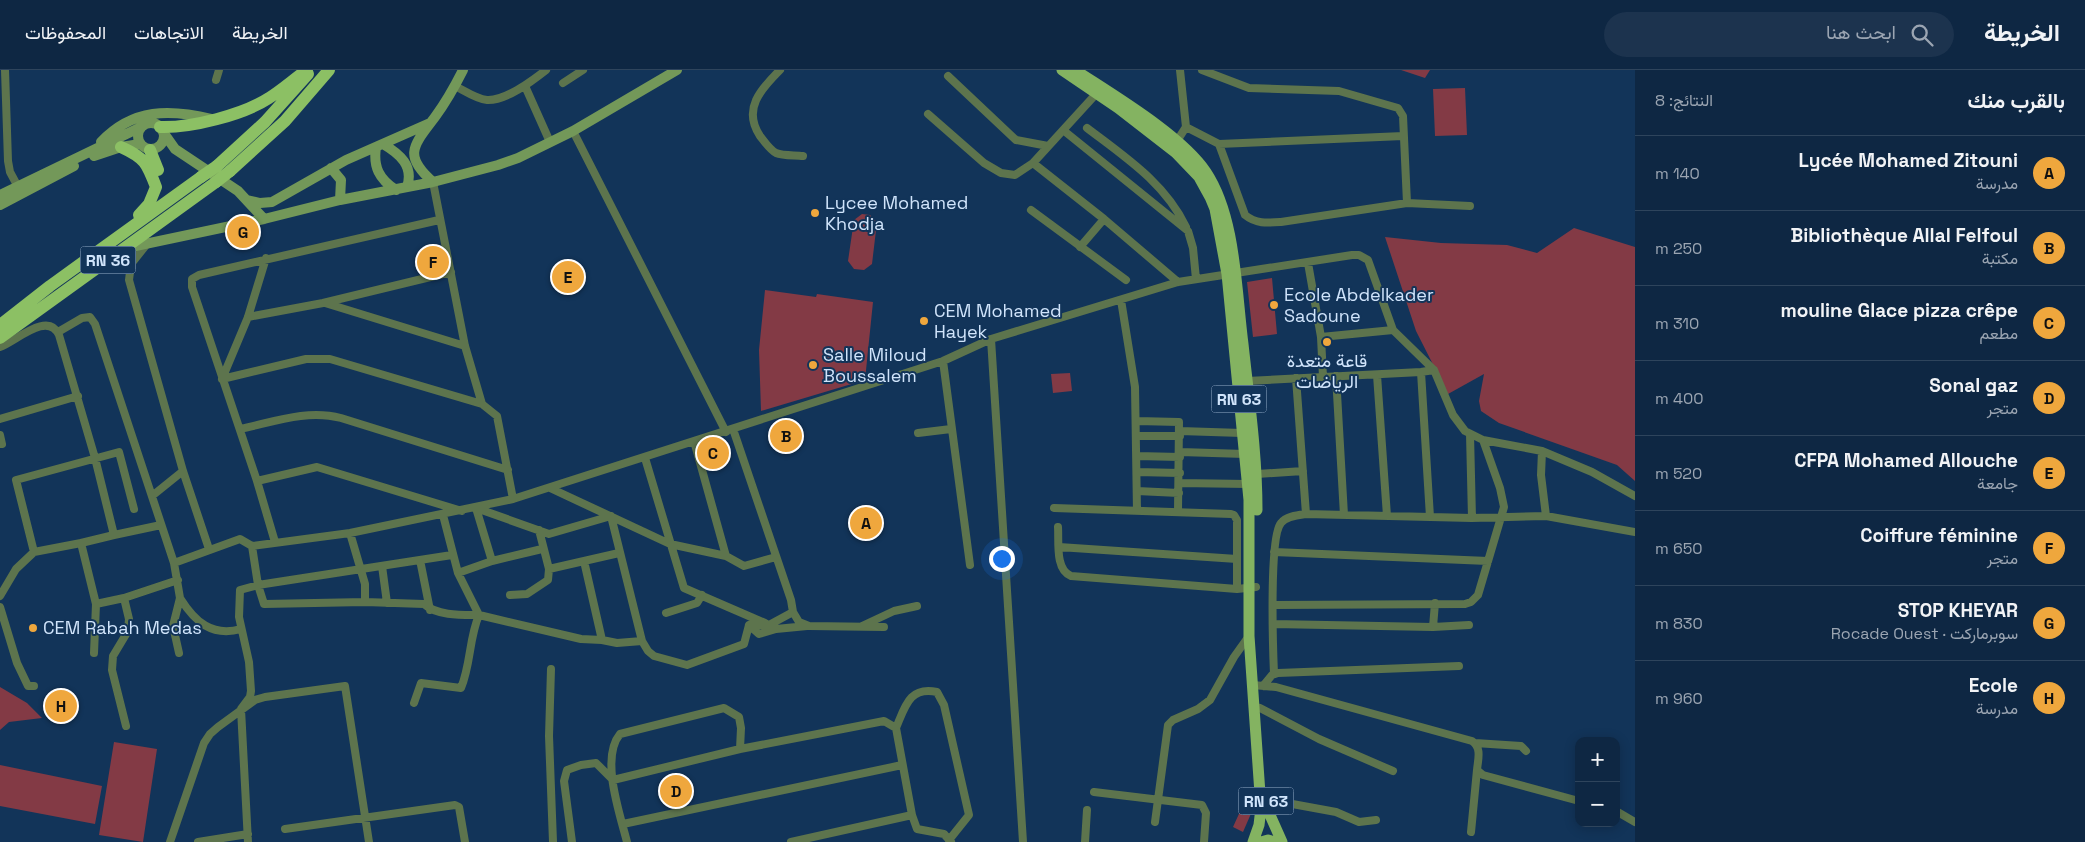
<!DOCTYPE html>
<html lang="ar">
<head>
<meta charset="utf-8">
<style>
  body { margin:0; font-family:"Space Grotesk",Vazirmatn,sans-serif; background:#1c334e; color:#f1f3f6; direction:rtl }
  .controls { position:absolute; right:15px; bottom:15px; display:grid; overflow:hidden; border-radius:10px; box-shadow:0 2px 12px #0003 }
  .controls button { width:45px; height:45px; display:grid; place-items:center; padding:0; border:0; border-bottom:1px solid #2e445c; background:#0e2743; color:#f1f3f6; font:25px sans-serif }
  .you { position:absolute; left:1001px; top:488px; width:18px; height:18px; margin:-12px; border:4px solid #fff; border-radius:50%; background:#1a73e8; box-shadow:0 0 0 8px #1a73e833 }
  .badge { display:grid; place-items:center; width:32px; height:32px; border-radius:50%; background:#efa73d; color:#111; font-size:16px; font-weight:700 }
  .pin { position:absolute; translate:-50% -50%; border:2px solid #fff; box-shadow:0 1px 5px #0006 }
  .list { margin:0; padding:0; list-style:none }
  h2 { display:flex; justify-content:space-between; align-items:center; height:65px; margin:0; padding:0 20px; font-size:21px }
  h2 small { font-size:16px; font-weight:400; color:#9ba5b2 }
  .list li { display:grid; grid-template-columns:32px 1fr auto; gap:15px; align-items:center; box-sizing:border-box; height:75px; padding:0 20px; border-top:1px solid #2e445c }
  .list b { display:block; font-size:19px; white-space:nowrap }
  .list p { margin:0; font-size:16px; white-space:nowrap; color:#9ba5b2 }
  .list em { font-size:16px; font-style:normal; color:#9ba5b2 }
  .icon { flex:none; width:28px; height:28px; fill:none; stroke:currentColor; stroke-width:2; stroke-linecap:round; stroke-linejoin:round }
  .map { position:relative; flex:none; width:1635px; height:772px; overflow:hidden; direction:ltr }
  header { display:flex; align-items:center; gap:30px; box-sizing:border-box; height:70px; padding:0 25px; background:#0e2743; border-bottom:1px solid #2e445c }
  header strong { font-size:24px }
  nav { display:flex; gap:28px; margin-inline-start:auto; font-size:18px }
  .search { width:350px; height:45px; background:#1c334e; display:flex; align-items:center; gap:12px; box-sizing:border-box; padding:0 18px; border-radius:28px; color:#9ba5b2; font-size:19px }
  main { display:flex }
  aside { flex:1; background:#0e2743 }
  .map>svg:first-child { display:block }
</style>
</head>
<body>
<header>
<strong>الخريطة</strong>
<div class="search"><svg class="icon" aria-label="search" viewBox="0 0 24 24"><circle cx="10" cy="10" r="6"/><path d="M15 15l6 6"/></svg>ابحث هنا</div>
<nav><a>الخريطة</a><a>الاتجاهات</a><a>المحفوظات</a></nav>
</header>
<main>
<aside>
<h2>بالقرب منك<small>النتائج: 8</small></h2>
<ul class="list">
<li><span class="badge">A</span><div><b>Lycée Mohamed Zitouni</b><p>مدرسة</p></div><em>140 m</em></li>
<li><span class="badge">B</span><div><b>Bibliothèque Allal Felfoul</b><p>مكتبة</p></div><em>250 m</em></li>
<li><span class="badge">C</span><div><b>mouline Glace pizza crêpe</b><p>مطعم</p></div><em>310 m</em></li>
<li><span class="badge">D</span><div><b>Sonal gaz</b><p>متجر</p></div><em>400 m</em></li>
<li><span class="badge">E</span><div><b>CFPA Mohamed Allouche</b><p>جامعة</p></div><em>520 m</em></li>
<li><span class="badge">F</span><div><b>Coiffure féminine</b><p>متجر</p></div><em>650 m</em></li>
<li><span class="badge">G</span><div><b>STOP KHEYAR</b><p>سوبرماركت · Rocade Ouest</p></div><em>830 m</em></li>
<li><span class="badge">H</span><div><b>Ecole</b><p>مدرسة</p></div><em>960 m</em></li>
</ul>
</aside>
<div class="map">
<svg width="1635" height="772" viewBox="0 0 1635 772">
  <rect width="100%" height="100%" fill="#123459"/>
  <path fill="#833a45" d="M1401 0H1430L1425 8Z
    M1465 18 1467 65 1435 66 1433 19Z
    M862 144 870 145 877 152 872 194 864 200 854 199 848 191 854 150Z
    M1574 158 1635 177V411L1617 395 1499 353 1481 341 1479 331 1484 304 1448 324 1416 261 1385 167 1441 173 1507 175 1537 183Z
    M1272 208 1277 264 1253 267 1247 212Z
    M765 220 816 227 817 224 873 232 865 310 761 341 759 280Z
    M1070 303 1072 321 1053 323 1051 304Z
    M0 617 27 633 42 648 9 652 0 660Z
    M114 672 157 679 143 772 99 765Z
    M0 695 102 716 95 754 0 736Z
    M1243 735 1253 739 1243 762 1233 757Z"/>
  <g fill="none" stroke-linecap="round" stroke-linejoin="round">
    <path stroke="#5d744d" stroke-width="8" d="M5 0 8 91 10 102 17 115
      M780 0C761 19 742 39 760 66 764 71 770 80 776 83 783 86 795 85 803 86
      M1202 0 1249 18 1339 21 1398 38 1403 46 1407 133
      M948 6 1016 70 1048 76
      M216 10 219 0
      M563 13 583 0
      M455 16C465 21 476 29 487 30 506 31 532 11 546 0
      M525 16 550 72
      M928 44 984 93 1001 103 1015 105 1033 93 1096 24
      M1186 57 1219 74 1403 66
      M1087 58C1125 87 1165 113 1186 157
      M1063 60 1188 161 1193 178 1196 209
      M573 61 726 362
      M1175 74 1186 57 1180 0
      M1219 74 1245 145C1256 154 1267 153 1281 152L1407 133 1470 136
      M1033 93 1104 149 1178 212
      M433 112 465 276 482 334 497 346 513 429
      M1031 140 1126 210
      M147 174 131 194 129 210 183 401 209 479
      M1080 177 1104 149
      M1308 193 1321 267 1323 307
      M1121 230 1135 317 1137 441
      M325 233 465 276
      M248 247 323 233 451 202
      M58 262 82 248 90 247 95 254 174 493 180 528 173 556 179 583
      M1321 267 1393 260
      M991 269 1023 772
      M0 277C15 272 48 240 59 265L95 388 114 465 161 455
      M943 291 970 495
      M1421 302 1430 447
      M1377 305 1387 446
      M1336 306 1344 445
      M1296 308 1306 444
      M222 309 306 289H330L482 334
      M222 309 248 247 266 188
      M1247 311 1421 302 1434 300
      M0 349 78 326
      M1137 351 1179 352 1178 442
      M240 359C273 352 307 339 341 348L508 400
      M1180 361 1242 363
      M918 363 951 359
      M1470 364 1472 448
      M0 365 2 374H0
      M1137 366H1180
      M694 371 726 486
      M1542 381 1541 405 1546 446
      M1180 382 1245 384
      M1137 386 1180 387
      M645 388 684 518 765 553
      M1137 402 1180 403
      M1257 404 1303 401
      M257 411 317 397 462 441
      M1179 413 1248 414
      M550 418 670 474 726 486 744 496 776 487
      M1137 421 1179 423
      M152 426 183 401
      M476 438 549 464 611 446 642 571
      M476 438 492 491
      M1054 438 1231 444 1234 445 1237 450V489L1059 477
      M1058 457C1059 472 1055 500 1071 506L1237 519 1256 517
      M539 460 549 499 619 483
      M350 463 365 514V532L424 534C437 546 462 545 479 545L581 569 602 570 617 573 642 571 648 581 654 586 687 595 744 574 749 555H769L793 542 791 530 733 359
      M275 472 257 411 192 217V209L199 205 439 150
      M81 473 114 465
      M252 476 258 515 264 534 365 532
      M34 482 16 410 119 382 134 439
      M1274 482 1488 491
      M1237 489V519
      M420 490 430 540
      M584 491 602 570
      M174 493 240 469 252 476 350 463 513 429 943 291 991 269 1178 212 1352 185H1359L1368 190 1393 260 1434 300 1453 345 1465 361 1483 370 1542 381 1592 402 1635 426
      M382 496 387 533
      M458 503 492 491 542 479
      M510 525 527 524 548 510 549 499
      M0 526 16 499 34 482 81 473 96 534 124 528
      M180 528C195 552 212 567 241 559
      M1273 535 1465 534 1471 532 1478 525 1504 437 1500 418 1483 370
      M0 537 17 593 28 616H34
      M793 542 799 552 809 556 884 557
      M666 543 697 533 702 525
      M1273 554 1433 557 1469 555
      M749 555 759 564 776 559 807 556
      M862 556 894 541 917 536
      M1433 557 1435 533
      M94 583 96 534
      M551 599 549 666 553 772
      M1274 604C1273 580 1269 466 1281 453 1286 446 1298 445 1306 444L1472 448 1546 446 1635 462
      M1253 615 1276 617 1472 671C1482 678 1478 689 1477 700L1483 705 1579 731
      M1263 616 1272 605 1278 603 1459 596
      M414 633 421 613 461 618C471 594 469 568 479 545L458 503 443 445
      M1260 638 1319 669 1393 701
      M126 656 112 600 113 586 128 561 129 549 124 528 178 510
      M896 658C905 637 909 616 937 622L944 635 969 745 949 770
      M1475 673 1521 676 1526 681
      M1094 722 1202 735 1206 743 1204 772
      M1262 730 1276 731 1336 742 1359 752 1376 750
      M1616 741 1635 752
      M912 745 917 759 944 764 951 772
      M1155 752 1168 655 1173 650 1198 639 1210 630 1234 587 1249 566
      M623 754 902 695
      M285 759 455 735 459 737 465 772
      M1471 762 1477 700
      M170 772 204 673 210 664 218 657 255 630 265 627 345 616 369 772
      M198 772 248 764
      M248 772 241 639 250 627 251 621 249 592 239 547 240 520 258 515 452 485
      M572 772 564 711 567 700 581 695 596 693 613 710 740 679 884 651 896 658 912 745 791 772
      M627 772C620 744 600 688 620 664L724 638 739 647 741 658 740 679
      M1085 772 1087 740"/>
    <path stroke="#739859" stroke-width="10" d="M138 66a13 13 0 1 1 26 0a13 13 0 1 1-26 0Z
      M163 62 175 79 238 121 264 149
      M101 72C133 38 170 39 212 49
      M383 74C400 84 414 96 407 117
      M376 77C373 97 379 109 396 120
      M94 86 121 77 140 74
      M331 98 341 110 340 130
      M433 112C402 85 414 75 435 47 446 32 455 16 463 0
      M0 125 141 57
      M247 130 260 133 272 132 346 90 430 53
      M0 135 74 96
      M126 178 264 149 340 130 433 112 498 95 518 88 573 61 677 0"/>
    <path stroke="#84b361" stroke-width="11" d="M1062 0 1118 38 1176 83 1199 107 1210 127 1215 139 1227 204 1249 430V566L1261 738 1259 755 1253 772
      M1075 0C1113 25 1181 65 1206 102 1236 147 1236 221 1243 274 1249 330 1257 384 1257 440
      M1266 728 1270 745 1282 772
      M1261 772 1268 770 1274 772"/>
    <path stroke="#8cc064" stroke-width="12" d="M160 57C191 58 243 45 269 28 282 20 294 9 307 0
      M121 77C145 88 147 93 156 117L149 134 139 145
      M150 80 158 100
      M217 96 265 52 308 4
      M230 101 285 51 329 0
      M0 255 50 216 201 107
      M0 268 216 112"/>
    <path stroke="#8cc064" stroke-width="12" d="M201 107 217 96
      M216 112 230 101"/>
  </g>
  <g fill="#efa73d" stroke="#123459" stroke-width="2">
    <circle cx="815" cy="143" r="5"/>
    <circle cx="1274" cy="235" r="5"/>
    <circle cx="924" cy="251" r="5"/>
    <circle cx="1327" cy="272" r="5"/>
    <circle cx="813" cy="295" r="5"/>
    <circle cx="33" cy="558" r="5"/>
  </g>
  <g text-anchor="middle" stroke-width="4" stroke-linejoin="round" paint-order="stroke">
    <g fill="#123459" stroke="#97afca" stroke-width="1">
      <rect x="80.5" y="176.5" width="55" height="27" rx="4"/>
      <rect x="1211.5" y="315.5" width="55" height="27" rx="4"/>
      <rect x="1238.5" y="717.5" width="55" height="27" rx="4"/>
    </g>
    <g font-size="16" font-weight="bold" fill="#d0e4fb">
      <text x="108" y="196">RN 36</text>
      <text x="1239" y="335">RN 63</text>
      <text x="1266" y="737">RN 63</text>
    </g>
    <g font-size="18" fill="#d0e4fb" stroke="#123459" text-anchor="start">
      <text x="825" y="139">Lycee Mohamed<tspan x="825" dy="21">Khodja</tspan></text>
      <text x="1284" y="231">Ecole Abdelkader<tspan x="1284" dy="21">Sadoune</tspan></text>
      <text x="934" y="247">CEM Mohamed<tspan x="934" dy="21">Hayek</tspan></text>
      <text x="823" y="291">Salle Miloud<tspan x="823" dy="21">Boussalem</tspan></text>
      <text x="1327" y="297" text-anchor="middle">قاعة متعدة<tspan x="1327" dy="21">الرياضات</tspan></text>
      <text x="43" y="564">CEM Rabah Medas</text>
    </g>
  </g>
</svg>
<div class="controls">
<button>+</button>
<button>−</button>
</div>
<div class="you"></div>
<div class="pin badge" style="left:866px;top:453px">A</div>
<div class="pin badge" style="left:786px;top:366px">B</div>
<div class="pin badge" style="left:713px;top:383px">C</div>
<div class="pin badge" style="left:676px;top:721px">D</div>
<div class="pin badge" style="left:568px;top:207px">E</div>
<div class="pin badge" style="left:433px;top:192px">F</div>
<div class="pin badge" style="left:243px;top:162px">G</div>
<div class="pin badge" style="left:61px;top:636px">H</div>
</div>
</main>
</body>
</html>
